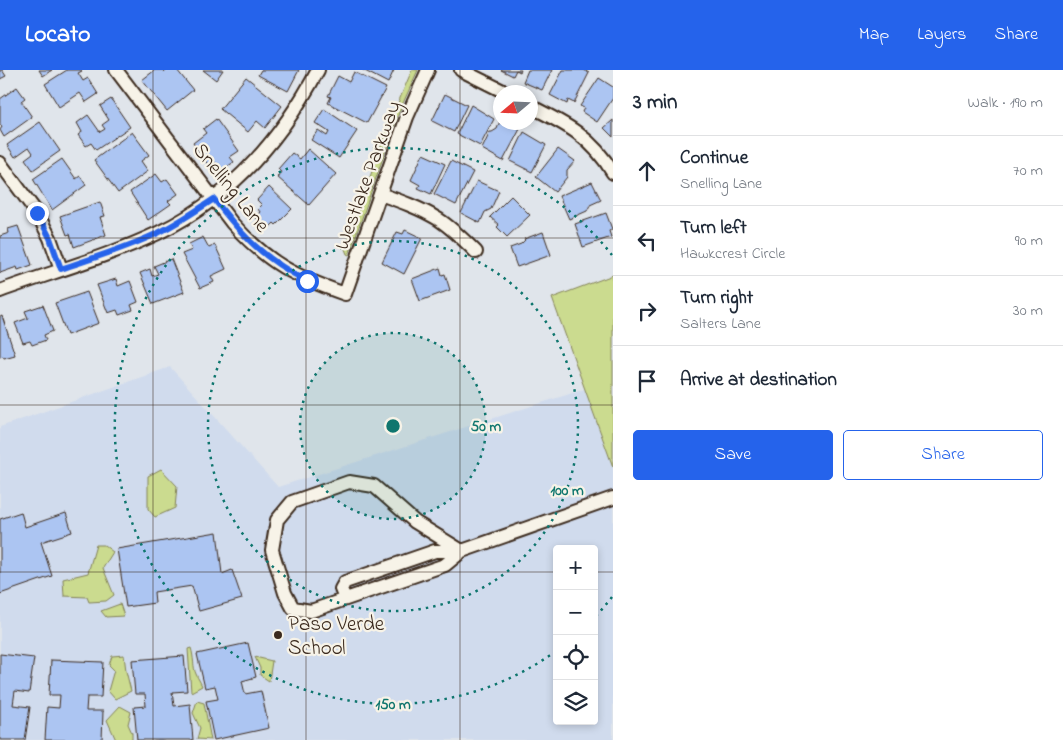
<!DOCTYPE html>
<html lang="en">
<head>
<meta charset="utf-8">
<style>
  body { margin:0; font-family:"Indie Flower",sans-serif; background:#f6f6f7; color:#1f2937 }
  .controls { position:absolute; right:15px; bottom:15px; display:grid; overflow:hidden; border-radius:5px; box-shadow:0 2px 8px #0003 }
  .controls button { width:45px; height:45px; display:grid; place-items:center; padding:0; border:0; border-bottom:1px solid #e0e1e3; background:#fff; color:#1f2937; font:25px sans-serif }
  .compass { position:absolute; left:493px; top:15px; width:45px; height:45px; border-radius:50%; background:#fff; box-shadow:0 2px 8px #0003; rotate:251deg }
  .stop { position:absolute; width:15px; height:15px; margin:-11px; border:4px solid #2563eb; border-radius:50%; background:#fff }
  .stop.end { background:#2563eb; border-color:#fff; box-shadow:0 1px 5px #0008 }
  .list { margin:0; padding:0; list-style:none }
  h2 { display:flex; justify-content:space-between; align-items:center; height:65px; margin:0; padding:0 20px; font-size:21px }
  h2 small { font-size:16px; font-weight:400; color:#747a83 }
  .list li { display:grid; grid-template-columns:32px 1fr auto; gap:15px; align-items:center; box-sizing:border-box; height:70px; padding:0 20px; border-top:1px solid #e0e1e3 }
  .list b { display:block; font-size:19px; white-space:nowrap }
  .list p { margin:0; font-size:16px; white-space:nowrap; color:#747a83 }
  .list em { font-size:16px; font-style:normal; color:#747a83 }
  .actions { display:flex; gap:10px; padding:15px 20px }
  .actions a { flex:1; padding:11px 0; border:1px solid #2563eb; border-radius:5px; text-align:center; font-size:18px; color:#2563eb }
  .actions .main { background:#2563eb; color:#fff }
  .icon { flex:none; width:28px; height:28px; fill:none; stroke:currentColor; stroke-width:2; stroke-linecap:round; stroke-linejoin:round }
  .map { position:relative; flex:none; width:613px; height:670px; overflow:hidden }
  header { display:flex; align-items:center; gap:30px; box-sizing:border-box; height:70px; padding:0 25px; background:#2563eb; color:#fff }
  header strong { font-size:24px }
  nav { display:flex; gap:28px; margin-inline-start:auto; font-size:18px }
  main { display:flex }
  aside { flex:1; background:#fff }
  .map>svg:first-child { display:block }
</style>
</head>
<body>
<header>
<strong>Locato</strong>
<nav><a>Map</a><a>Layers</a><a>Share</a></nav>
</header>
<main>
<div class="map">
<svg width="613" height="670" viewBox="0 0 613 670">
  <rect width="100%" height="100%" fill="#e0e5eb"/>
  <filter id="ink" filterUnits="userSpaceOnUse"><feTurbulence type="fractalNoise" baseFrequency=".02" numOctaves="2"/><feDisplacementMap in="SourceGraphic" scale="10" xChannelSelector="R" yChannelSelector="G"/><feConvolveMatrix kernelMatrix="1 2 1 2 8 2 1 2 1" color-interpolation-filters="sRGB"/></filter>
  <g filter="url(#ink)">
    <path fill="#d0dbed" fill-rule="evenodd" d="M170 297 278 417 585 319 613 397V670H0V357ZM557 479H594V651H557Z"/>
    <path fill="#cbdb8f" stroke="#838256" d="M412 0H418L399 42 349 185 347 184 345 179 386 61Z
      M613 205V397L552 228Z
      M161 399 177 416 175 438 155 447 148 439V406Z
      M96 475H104L113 482 103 498 114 525 106 531 89 532 87 527 64 526 63 509 88 503Z
      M120 534 124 546 106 547 101 541Z
      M191 578C194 587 193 598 196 604 198 609 200 611 202 616L191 622 188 579Z
      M124 585 126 601 131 621 115 629 108 621 114 600 109 595 112 586Z
      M255 587 272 591 269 611 260 605V598Z
      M197 631 204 633 211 670 197 669 200 658 193 643Z
      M120 636 131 642 128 654 132 663V670H116L107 650Z"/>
    <path fill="#acc5f2" stroke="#3b2a1e" d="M0 0H2L6 6 0 9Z
      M39 0H52L43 6Z
      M67 0H81L82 1 78 3 83 11 88 8 98 24 86 32 80 23 59 37 45 14Z
      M155 0H163L164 2 166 0H177L193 20 167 41 142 10Z
      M203 0H223L216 10Z
      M261 0H299L288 21 258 5Z
      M363 0H394L388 13Z
      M501 0H521L520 2 516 0 513 6Z
      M528 0H552L542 20 523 12Z
      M563 0H584L589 3 574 33 568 30 567 34 550 25Z
      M354 2 386 18 367 53 328 33 331 27 328 26 338 6 349 12Z
      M246 7 282 36 265 58 257 51 248 62 220 39Z
      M599 8 613 17V28L597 52 582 42 584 38 580 36Z
      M17 17 25 28 21 31 32 47 4 67 0 60 2 57 0 54V29Z
      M445 24 467 35 454 62 432 51Z
      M111 29 130 57 96 80 91 73 86 76 78 65 82 62 77 53 88 45 100 62 105 59 102 55 109 50 100 36Z
      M471 35 494 49 480 76 457 64Z
      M324 39 357 61 339 88 311 70 318 60 327 66 329 62 315 53Z
      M216 49 239 81 230 87 234 92 221 101 215 92 209 96 193 73 206 63 203 59Z
      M613 50V67L604 58Z
      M500 51V52H510L520 59 503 91 482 79 490 62H492L497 59Z
      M40 52 60 81 33 100 25 89 33 83 29 77 15 87 7 75Z
      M132 62 149 85 141 91 148 101 118 123 94 90Z
      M524 62 546 75 532 102 510 91Z
      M308 79 336 104 309 135 277 107 281 102 278 99 292 83 300 89Z
      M558 79 575 91 567 100V107L555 122 536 107Z
      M423 84 445 94 431 124 418 118 420 115 411 110Z
      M62 89 76 109 80 106 86 115 52 140 33 109Z
      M451 91 473 102 456 135 434 124Z
      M156 104 162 112 167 109 178 124 168 131 171 134 148 150 130 122Z
      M477 111 499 121 491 139 485 142 480 153 461 143Z
      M592 112 601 130 590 135 587 141 569 149 559 126Z
      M269 117 292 139 276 155 274 153 268 159 255 147 260 142 258 139 262 135 257 130Z
      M511 126 530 145 507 167 497 157 499 155 490 147Z
      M100 132 105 146 100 147 106 165 74 177 70 164 67 165 60 146Z
      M606 143 612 159 609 161 611 167 583 177 575 154Z
      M18 156 32 195 18 200 17 197 0 203V166L9 163 8 159Z
      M405 160 422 168 404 204 382 192 397 162 403 164Z
      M543 162 551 185 517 197 510 178 521 174 525 170 524 169Z
      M203 167 209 178 215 175 226 199 211 206 214 212 200 218 182 184 192 180 189 174Z
      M171 189 184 222 153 234 140 203 150 199 152 206 158 204 154 196Z
      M440 198 442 205 445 204 450 220 420 231 412 209Z
      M116 209 118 216 130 211 138 232 131 235 133 240 119 245 117 240 108 243 97 215Z
      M87 222 99 253 67 265 55 233Z
      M43 235 53 261 44 265 46 270 32 275 30 271 23 273 15 253 28 248 25 241Z
      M2 246 15 285 4 288 3 286 0 287V247Z
      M21 442 25 457 66 443 72 462 41 472 52 506 0 524V449Z
      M217 462 222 504 232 500 242 529 199 541 192 516 154 522 155 533 126 537 117 479Z
      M248 573 256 607 242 611 245 624 261 621 269 658 214 670 206 631 218 629 215 616 205 618 197 584Z
      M0 584 34 588 29 623 15 621 13 635 30 637 25 670H0Z
      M184 586 187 621 172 622 174 636 190 634 193 670H137L134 637 146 636 145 624H135L132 590Z
      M51 590 103 592 101 627H87L86 641H103L102 670H45L47 637 59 638 60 625H49Z"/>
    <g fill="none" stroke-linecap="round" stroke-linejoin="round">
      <defs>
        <path id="street" d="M116 0 232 153C269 194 294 206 345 224L407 47 428 0
          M461 0 505 22
          M530 36C566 54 592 67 613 103
          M0 93 37 143 50 168 61 199
          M380 124C400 131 420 138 438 149 452 158 464 170 476 182
          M0 221C52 202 107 187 158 163 231 128 281 70 318 0
          M349 412 374 416 415 452 462 481 445 495 311 541 293 538 285 523 272 480 277 450 292 432Z
          M345 529 341 519 345 512 435 481H462L613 428"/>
      </defs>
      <use href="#street" stroke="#3b2a1e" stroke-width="16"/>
      <use href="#street" stroke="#f7f3e8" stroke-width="12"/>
    </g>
  </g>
  <g fill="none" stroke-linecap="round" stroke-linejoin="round" filter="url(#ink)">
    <path stroke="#2563eb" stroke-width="6" d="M37 143 50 168 61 199C93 188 127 178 158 163 178 153 196 141 214 129 243 167 264 189 307 211"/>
  </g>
  <path fill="none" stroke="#3b2a1e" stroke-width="1" stroke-opacity="0.55" d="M153 0V670M306 0V670M460 0V670M0 168H613M0 335H613M0 502H557M594 502H613"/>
  <circle cx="393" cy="356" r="93" fill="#0f766e" fill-opacity=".12"/>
  <g fill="none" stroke="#0f766e" stroke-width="2.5" stroke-dasharray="2.5 5">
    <circle cx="393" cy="356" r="93"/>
    <circle cx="393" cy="356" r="185"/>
    <path d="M612 527A278 278 0 0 1 595 547M556 581A278 278 0 1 1 612 185"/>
  </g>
  <circle fill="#3b2a1e" stroke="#f7f3e8" stroke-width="2" cx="278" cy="565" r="5"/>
  <g text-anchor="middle" stroke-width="4.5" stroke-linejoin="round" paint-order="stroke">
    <g font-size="21" fill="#3b2a1e" stroke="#f7f3e8">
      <text transform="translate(367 105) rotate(-70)" y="7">Westlake Parkway</text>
      <text transform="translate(232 117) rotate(51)" y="7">Snelling Lane</text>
    </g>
    <g font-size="21" fill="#3b2a1e" stroke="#f7f3e8" text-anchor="start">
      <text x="288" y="560">Paso Verde<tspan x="288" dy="24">School</tspan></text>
    </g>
  </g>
  <circle cx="393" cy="356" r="8" fill="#0f766e" stroke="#f7f3e8" stroke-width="2.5"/>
  <g font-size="15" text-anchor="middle" font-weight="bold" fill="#0f766e" stroke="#f7f3e8" stroke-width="4.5" stroke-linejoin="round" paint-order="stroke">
    <text x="486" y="361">50 m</text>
    <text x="567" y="425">100 m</text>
    <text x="393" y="639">150 m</text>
  </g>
</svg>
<div class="controls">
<button>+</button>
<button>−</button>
<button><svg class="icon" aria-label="locate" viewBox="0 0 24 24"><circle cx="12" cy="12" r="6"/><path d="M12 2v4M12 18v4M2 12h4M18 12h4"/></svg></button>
<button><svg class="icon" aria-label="layers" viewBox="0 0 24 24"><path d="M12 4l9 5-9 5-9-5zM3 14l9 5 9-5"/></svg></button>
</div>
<svg class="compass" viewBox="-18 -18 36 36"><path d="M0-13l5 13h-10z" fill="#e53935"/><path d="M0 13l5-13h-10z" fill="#747a83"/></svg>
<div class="stop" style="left:307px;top:211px"></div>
<div class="stop end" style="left:37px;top:143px"></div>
</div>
<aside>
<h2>3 min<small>Walk · 190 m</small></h2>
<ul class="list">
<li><svg class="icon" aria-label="ahead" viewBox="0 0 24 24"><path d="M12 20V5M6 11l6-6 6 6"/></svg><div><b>Continue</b><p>Snelling Lane</p></div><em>70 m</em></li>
<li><svg class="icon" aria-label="left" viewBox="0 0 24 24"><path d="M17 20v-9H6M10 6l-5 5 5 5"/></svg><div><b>Turn left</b><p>Hawkcrest Circle</p></div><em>90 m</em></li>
<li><svg class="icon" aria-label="right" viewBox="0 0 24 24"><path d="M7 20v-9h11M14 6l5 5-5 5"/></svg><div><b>Turn right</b><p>Salters Lane</p></div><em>30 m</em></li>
<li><svg class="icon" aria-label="arrive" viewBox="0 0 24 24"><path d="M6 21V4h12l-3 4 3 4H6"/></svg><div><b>Arrive at destination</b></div></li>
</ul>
<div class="actions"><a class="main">Save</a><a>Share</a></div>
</aside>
</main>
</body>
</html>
